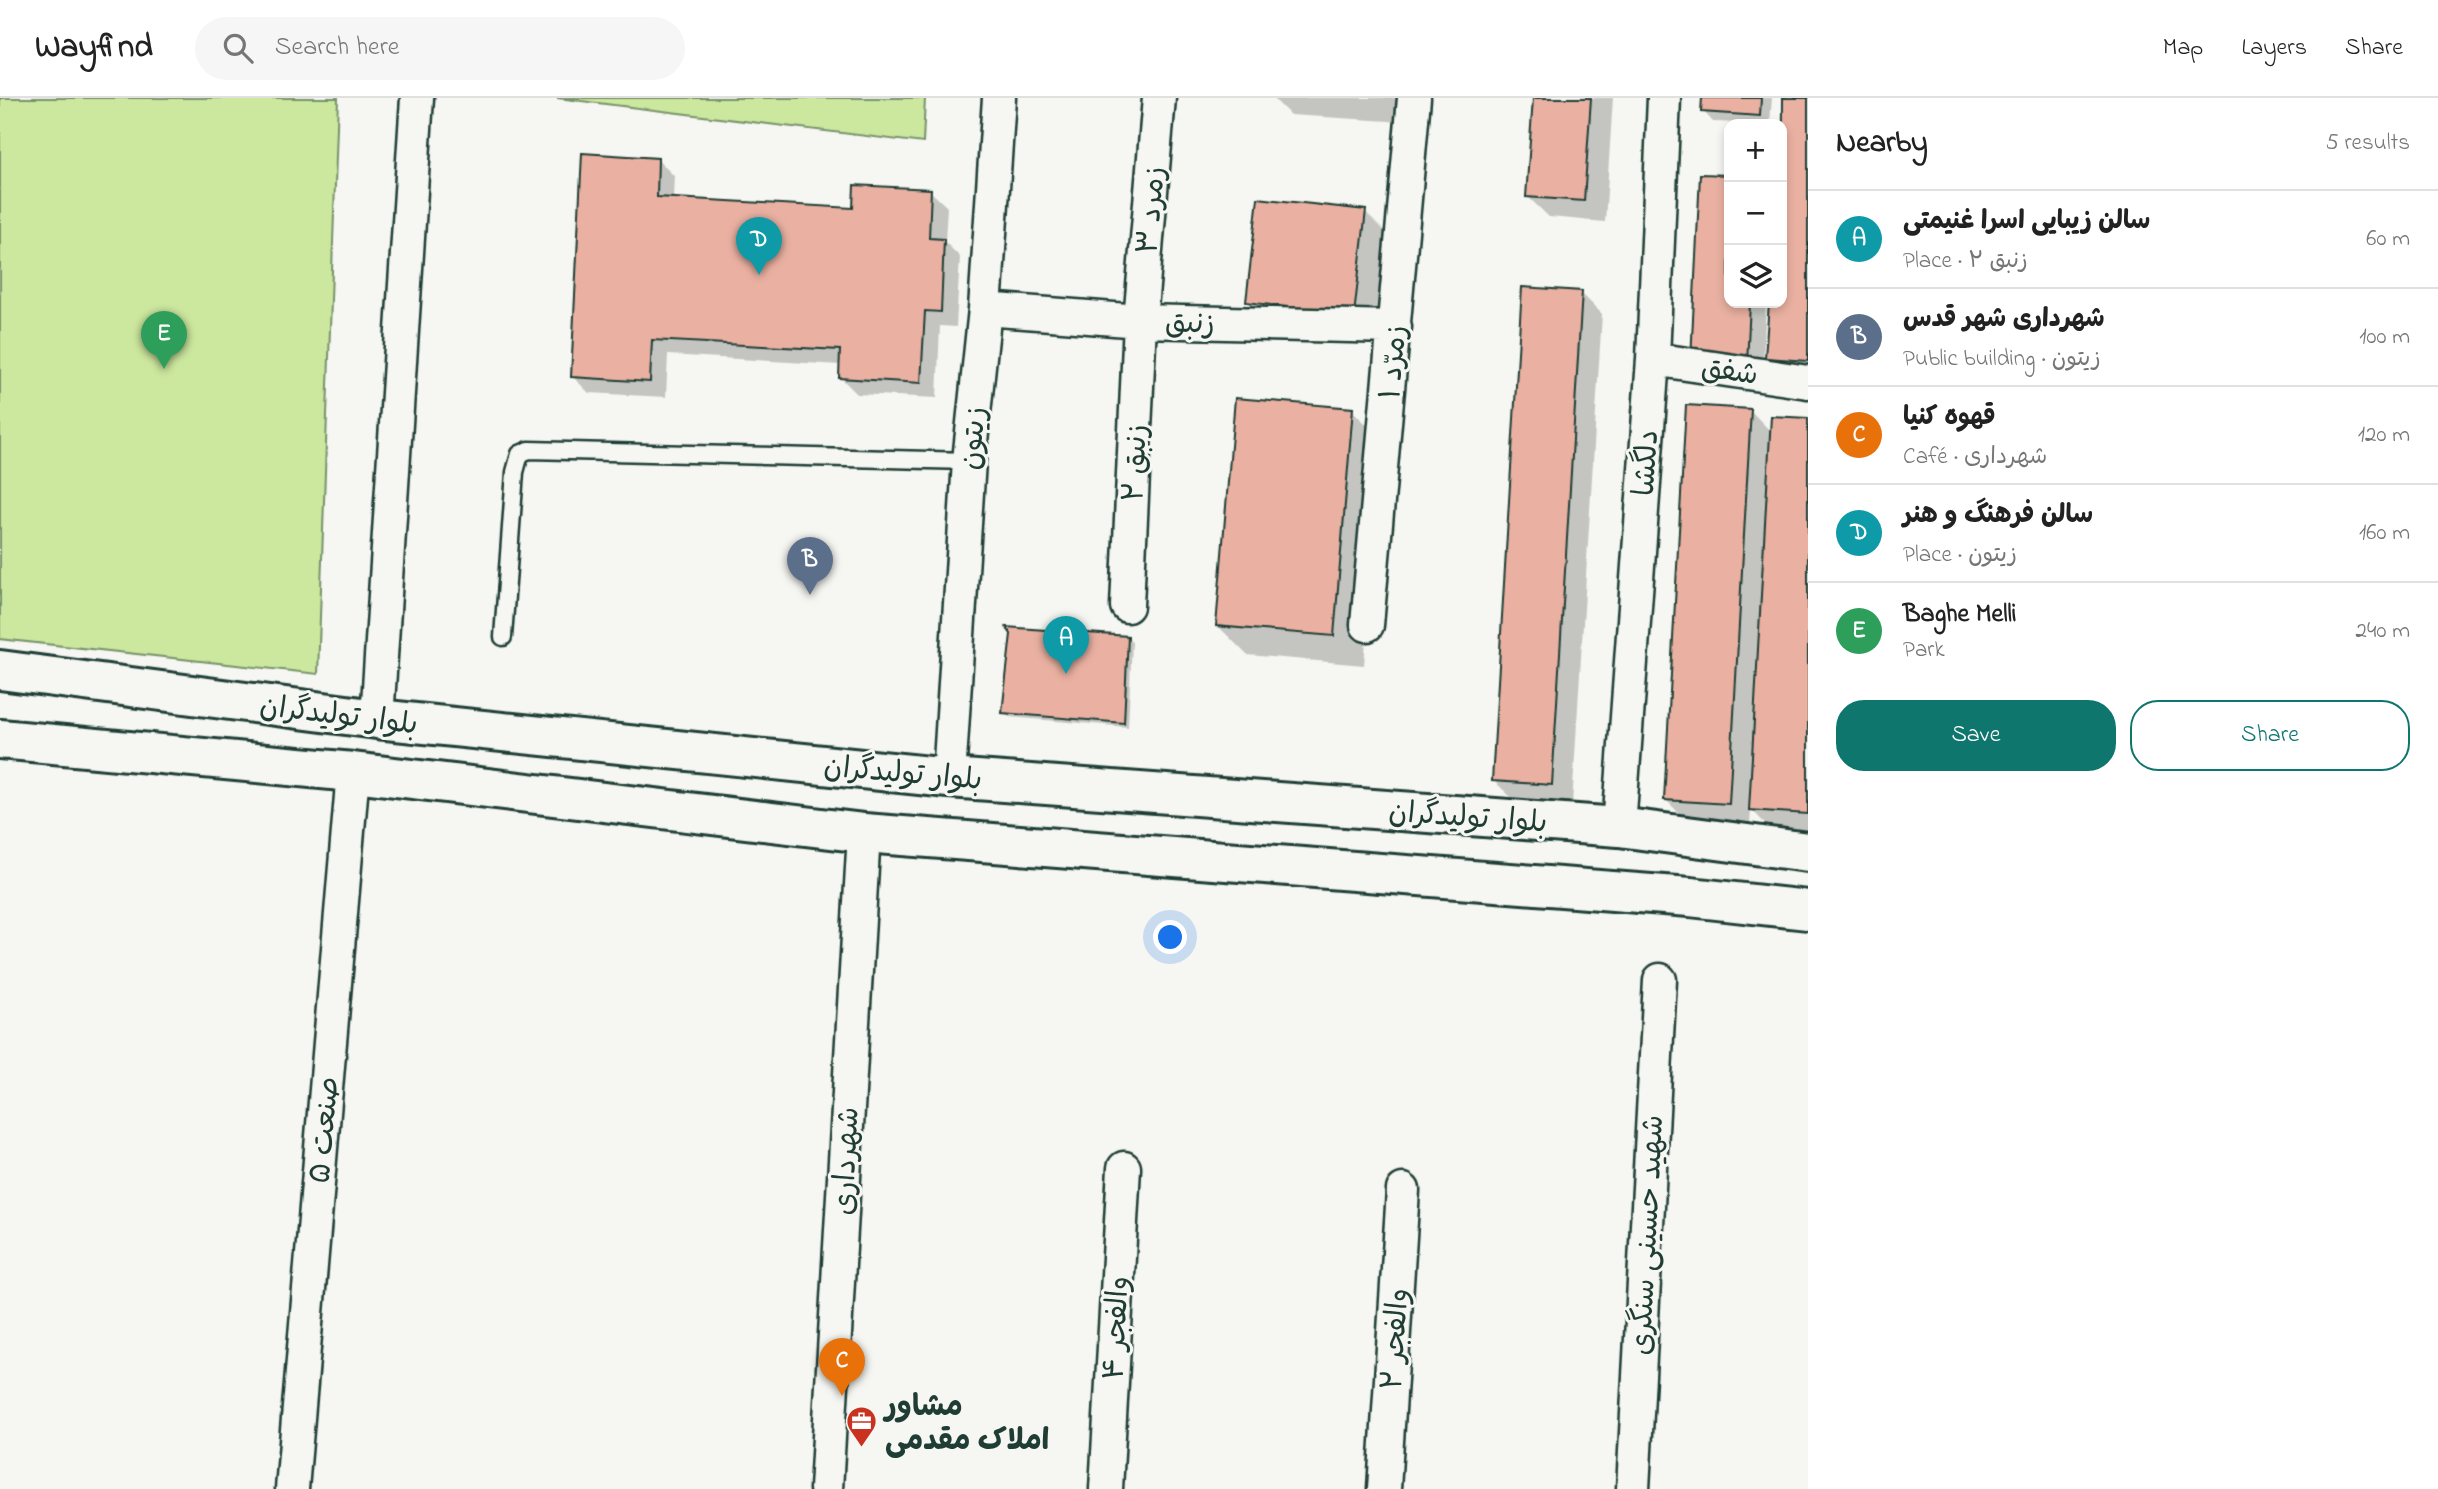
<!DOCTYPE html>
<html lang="en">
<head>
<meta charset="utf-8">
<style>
  body { margin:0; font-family:"Indie Flower","Playpen Sans Arabic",sans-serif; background:#f6f6f6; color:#222 }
  .controls { position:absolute; right:21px; top:21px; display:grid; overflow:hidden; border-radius:14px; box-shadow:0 4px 10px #0003 }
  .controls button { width:63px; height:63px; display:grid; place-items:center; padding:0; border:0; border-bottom:2px solid #e0e0e0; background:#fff; color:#222; font:35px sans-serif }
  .you { position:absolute; left:1171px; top:840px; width:24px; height:24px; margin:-18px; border:5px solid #fff; border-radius:50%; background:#1a73e8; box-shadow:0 0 0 10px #1a73e833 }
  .badge { display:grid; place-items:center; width:46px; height:46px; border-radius:50%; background:#0f766e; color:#fff; font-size:23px; font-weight:700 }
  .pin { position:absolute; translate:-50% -58px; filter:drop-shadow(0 2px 4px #0008) }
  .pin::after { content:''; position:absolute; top:37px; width:24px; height:21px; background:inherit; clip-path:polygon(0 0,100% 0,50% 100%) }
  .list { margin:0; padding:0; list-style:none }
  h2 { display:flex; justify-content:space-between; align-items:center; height:91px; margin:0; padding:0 28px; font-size:30px }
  h2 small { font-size:23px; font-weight:400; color:#767676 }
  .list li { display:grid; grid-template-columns:46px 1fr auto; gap:21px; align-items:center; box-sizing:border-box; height:98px; padding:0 28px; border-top:2px solid #e0e0e0 }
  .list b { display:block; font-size:26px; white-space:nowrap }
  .list p { margin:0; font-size:23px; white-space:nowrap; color:#767676 }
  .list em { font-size:23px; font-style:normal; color:#767676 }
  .actions { display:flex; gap:14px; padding:21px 28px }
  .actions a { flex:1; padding:16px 0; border:2px solid #0f766e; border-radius:28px; text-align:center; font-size:24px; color:#0f766e }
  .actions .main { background:#0f766e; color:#fff }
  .icon { flex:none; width:38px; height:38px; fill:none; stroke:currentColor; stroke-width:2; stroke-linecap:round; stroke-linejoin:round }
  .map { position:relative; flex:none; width:1808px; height:1391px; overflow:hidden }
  header { display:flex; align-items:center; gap:42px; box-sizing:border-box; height:98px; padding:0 35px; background:#fff; border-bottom:2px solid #e0e0e0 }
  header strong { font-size:33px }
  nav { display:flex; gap:38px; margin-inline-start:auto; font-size:24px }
  .search { width:490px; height:63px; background:#f6f6f6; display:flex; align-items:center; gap:18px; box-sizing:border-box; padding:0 24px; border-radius:38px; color:#767676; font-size:26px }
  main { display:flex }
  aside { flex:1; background:#fff }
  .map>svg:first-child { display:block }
</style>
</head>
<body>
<header>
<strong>Wayfind</strong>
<div class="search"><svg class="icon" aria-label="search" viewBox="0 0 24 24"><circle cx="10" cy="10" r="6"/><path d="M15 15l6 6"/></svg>Search here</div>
<nav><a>Map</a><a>Layers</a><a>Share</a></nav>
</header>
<main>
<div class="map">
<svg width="1808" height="1391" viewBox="0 0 1808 1391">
  <rect width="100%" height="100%" fill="#f6f6f2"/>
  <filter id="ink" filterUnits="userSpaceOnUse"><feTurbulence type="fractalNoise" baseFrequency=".0143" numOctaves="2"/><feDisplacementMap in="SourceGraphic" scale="14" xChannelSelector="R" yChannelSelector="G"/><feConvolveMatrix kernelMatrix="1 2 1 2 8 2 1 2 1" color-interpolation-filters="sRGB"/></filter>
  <g filter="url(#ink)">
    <path fill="#cce79e" stroke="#769269" stroke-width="2" d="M0 0H338L318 576 0 541Z
      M557 0H925L923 45Z"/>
    <path fill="#0003" d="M1273 0H1407L1405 24 1290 17Z
      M1534 0H1613L1605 124 1549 119 1527 98Z
      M1704 0H1772L1770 26 1713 24 1703 13Z
      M1784 0H1808V282L1788 280 1767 259 1771 205H1782V40Z
      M658 62 674 78 673 101 855 112 930 93 947 109 945 144 960 159 956 229 940 228 937 300 857 296 841 280V267L668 257 666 299 589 295 573 279Z
      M1701 78 1729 79V205H1766L1762 281 1709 278Z
      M1365 114 1395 144 1384 246 1278 234 1248 204Z
      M1581 195 1602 216 1572 707 1515 703 1493 682Z
      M1352 312 1382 342 1364 567 1247 557 1217 527Z
      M1751 313 1772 335 1808 322V735L1772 733 1751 711 1750 727 1687 723 1665 701Z
      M1127 539 1132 544 1128 629 1009 619 1004 614Z"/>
    <path fill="#eab1a2" stroke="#1f3d34" stroke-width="2" d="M1533 0H1591L1584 103 1526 99Z
      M1702 0H1761L1760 18 1701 14Z
      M1783 0H1808V263L1765 260 1769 205H1782Z
      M582 55 658 60 657 99 853 110 854 87 931 91 929 140 944 141 941 214 925 213 921 285 839 280 840 252 652 242 650 284 571 279Z
      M1700 76 1729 77V205H1750L1747 266 1691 262Z
      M1258 100 1366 112 1354 217 1246 204Z
      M1522 189 1582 193 1552 687 1492 683Z
      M1235 300 1353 310 1334 538 1216 528Z
      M1686 307 1751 311 1729 706 1664 702Z
      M1771 318 1808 320V716L1749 712Z
      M1006 529 1128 538 1124 625 1002 615 1011 536Z"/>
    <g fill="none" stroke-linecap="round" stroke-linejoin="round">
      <defs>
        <path id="service" d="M503 539 515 374 520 356 529 352 969 363"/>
        <path id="minor" d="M985 211 1140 223 1395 229
          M1653 261 1808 284
          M1127 508 1140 223 1159 0
          M1367 527 1414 0
          M377 621 417 0
          M949 680 969 363 985 211 999 0
          M1619 729 1653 261 1664 0
          M292 1391 353 674
          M826 1391 864 735
          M1106 1391 1124 1070
          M1384 1391 1403 1092
          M1633 1391 1660 882"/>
        <path id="secondary" d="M0 572 377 621 949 680 1619 729 1808 754
          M0 641 353 674 864 735 1690 799 1808 812"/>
      </defs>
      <use href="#service" stroke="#1f3d34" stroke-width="21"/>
      <use href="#minor" stroke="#1f3d34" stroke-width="37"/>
      <use href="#secondary" stroke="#1f3d34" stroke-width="44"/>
      <use href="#service" stroke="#f6f6f2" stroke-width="16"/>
      <use href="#minor" stroke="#f6f6f2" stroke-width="32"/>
      <use href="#secondary" stroke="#f6f6f2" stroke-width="38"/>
    </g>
  </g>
  <defs>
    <symbol id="office-pin" viewBox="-11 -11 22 30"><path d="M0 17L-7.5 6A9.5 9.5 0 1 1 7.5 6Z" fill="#c8321e" stroke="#f6f6f2"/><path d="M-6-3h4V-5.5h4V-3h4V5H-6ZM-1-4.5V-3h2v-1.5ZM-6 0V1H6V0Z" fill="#fff"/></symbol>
  </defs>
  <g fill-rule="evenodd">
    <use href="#office-pin" x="844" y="1306" width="35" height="47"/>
  </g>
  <g text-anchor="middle" stroke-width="6" stroke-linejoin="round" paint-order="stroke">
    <g font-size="30" fill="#1f3d34" stroke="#f6f6f2">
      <text transform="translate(1150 112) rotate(-85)" y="10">زمرد ۳</text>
      <text transform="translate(1190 224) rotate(1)" y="10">زنبق</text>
      <text transform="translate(1392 264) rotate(-85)" y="10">زمرّد ۱</text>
      <text transform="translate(1730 272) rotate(8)" y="10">شفق</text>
      <text transform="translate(972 340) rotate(-84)" y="10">زیتون</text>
      <text transform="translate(1134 365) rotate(-87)" y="10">زنبق ۲</text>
      <text transform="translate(1645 365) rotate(-86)" y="10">دلگشا</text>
      <text transform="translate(339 616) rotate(7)" y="10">بلوار تولیدگران</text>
      <text transform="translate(903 674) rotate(5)" y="10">بلوار تولیدگران</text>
      <text transform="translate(1468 718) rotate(4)" y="10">بلوار تولیدگران</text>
      <text transform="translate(323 1032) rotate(-85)" y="10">صنعت ۵</text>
      <text transform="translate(845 1063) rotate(-87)" y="10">شهرداری</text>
      <text transform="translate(1646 1137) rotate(-87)" y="10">شهید حسینی سنگری</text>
      <text transform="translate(1115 1230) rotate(-87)" y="10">والفجر ۴</text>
      <text transform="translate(1394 1241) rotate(-86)" y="10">والفجر ۲</text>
    </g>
    <g font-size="30" font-weight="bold" fill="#1f3d34" stroke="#f6f6f2" text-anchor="start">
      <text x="885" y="1317">مشاور<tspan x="885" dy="34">املاک مقدمی</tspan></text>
    </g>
  </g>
</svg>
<div class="controls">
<button>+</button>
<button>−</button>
<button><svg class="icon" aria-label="layers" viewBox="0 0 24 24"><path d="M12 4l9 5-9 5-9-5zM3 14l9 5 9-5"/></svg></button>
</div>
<div class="you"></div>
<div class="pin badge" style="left:1066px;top:576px;background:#0f9aa8">A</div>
<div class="pin badge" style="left:810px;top:497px;background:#5c6f8a">B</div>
<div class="pin badge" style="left:842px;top:1298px;background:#e8710a">C</div>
<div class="pin badge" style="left:759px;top:177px;background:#0f9aa8">D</div>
<div class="pin badge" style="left:164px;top:271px;background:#2e9e5b">E</div>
</div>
<aside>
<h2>Nearby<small>5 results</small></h2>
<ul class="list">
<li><span class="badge" style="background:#0f9aa8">A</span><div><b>سالن زیبایی اسرا غنیمتی</b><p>Place · زنبق ۲</p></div><em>60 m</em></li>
<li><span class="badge" style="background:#5c6f8a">B</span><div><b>شهرداری شهر قدس</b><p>Public building · زیتون</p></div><em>100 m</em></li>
<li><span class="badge" style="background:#e8710a">C</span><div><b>قهوه کنیا</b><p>Café · شهرداری</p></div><em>120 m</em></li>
<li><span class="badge" style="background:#0f9aa8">D</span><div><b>سالن فرهنگ و هنر</b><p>Place · زیتون</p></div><em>160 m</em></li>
<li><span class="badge" style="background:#2e9e5b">E</span><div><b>Baghe Melli</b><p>Park</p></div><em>240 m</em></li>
</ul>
<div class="actions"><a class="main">Save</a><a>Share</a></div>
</aside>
</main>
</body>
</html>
